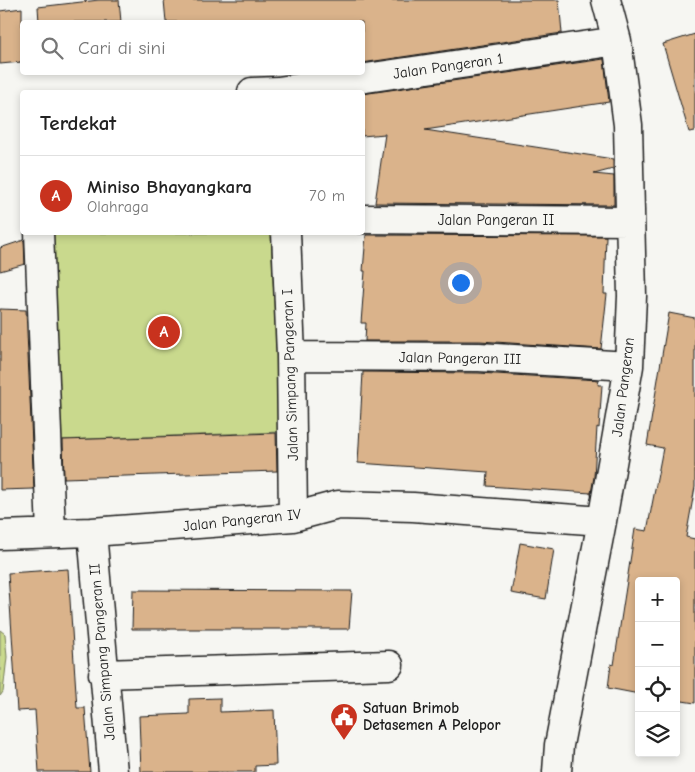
<!DOCTYPE html>
<html lang="id">
<head>
<meta charset="utf-8">
<style>
  body { margin:0; font-family:"Comic Neue",sans-serif; background:#f2f2f2; color:#222 }
  .controls { position:absolute; right:15px; bottom:15px; display:grid; overflow:hidden; border-radius:5px; box-shadow:0 2px 8px #0003 }
  .controls button { width:45px; height:45px; display:grid; place-items:center; padding:0; border:0; border-bottom:1px solid #e0e0e0; background:#fff; color:#222; font:25px sans-serif }
  .you { position:absolute; left:460px; top:282px; width:18px; height:18px; margin:-12px; border:4px solid #fff; border-radius:50%; background:#1a73e8; box-shadow:0 0 0 8px #1a73e833 }
  .badge { display:grid; place-items:center; width:32px; height:32px; border-radius:50%; background:#c8321e; color:#fff; font-size:16px; font-weight:700 }
  .pin { position:absolute; translate:-50% -50%; border:2px solid #fff; box-shadow:0 1px 5px #0006 }
  .list { margin:0; padding:0; list-style:none }
  h2 { display:flex; justify-content:space-between; align-items:center; height:65px; margin:0; padding:0 20px; font-size:21px }
  h2 small { font-size:16px; font-weight:400; color:#767676 }
  .list li { display:grid; grid-template-columns:32px 1fr auto; gap:15px; align-items:center; box-sizing:border-box; height:80px; padding:0 20px; border-top:1px solid #e0e0e0 }
  .list b { display:block; font-size:19px; white-space:nowrap }
  .list p { margin:0; font-size:16px; white-space:nowrap; color:#767676 }
  .list em { font-size:16px; font-style:normal; color:#767676 }
  .icon { flex:none; width:28px; height:28px; fill:none; stroke:currentColor; stroke-width:2; stroke-linecap:round; stroke-linejoin:round }
  .map { position:relative; flex:none; width:695px; height:772px; overflow:hidden }
  .search { position:absolute; background:#fff; box-shadow:0 2px 8px #0003; left:20px; top:20px; width:345px; height:55px; display:flex; align-items:center; gap:12px; box-sizing:border-box; padding:0 18px; border-radius:5px; color:#767676; font-size:19px }
  .panel { position:absolute; background:#fff; box-shadow:0 2px 8px #0003; left:20px; top:90px; width:345px; height:145px; border-radius:5px }
  .map>svg:first-child { display:block }
</style>
</head>
<body>
<div class="map">
<svg width="695" height="772" viewBox="0 0 695 772">
  <rect width="100%" height="100%" fill="#f6f6f2"/>
  <filter id="ink" filterUnits="userSpaceOnUse"><feTurbulence type="fractalNoise" baseFrequency=".02" numOctaves="2"/><feDisplacementMap in="SourceGraphic" scale="10" xChannelSelector="R" yChannelSelector="G"/><feConvolveMatrix kernelMatrix="1 2 1 2 8 2 1 2 1" color-interpolation-filters="sRGB"/></filter>
  <g filter="url(#ink)">
    <path fill="#c9d98d" stroke="#727a54" d="M49 233H271L280 432 58 440Z
      M0 630 5 634 7 657 3 692 0 696Z"/>
    <path fill="#dab38b" stroke="#1c1c1c" d="M99 0H119L121 22H39L38 7Z
      M164 0H559L562 33 362 63V22H166Z
      M22 8V62L0 64V11Z
      M695 34V131L689 132 663 44Z
      M604 59 609 102 425 130 613 159V169L594 174 614 176V205L375 203 385 134 362 136V94Z
      M366 235 606 236 604 294H607L601 349 480 341H365L366 323H361L365 271H363Z
      M24 240 25 264 0 271V248Z
      M0 309 26 310 34 489 0 490Z
      M669 313 695 318V487L686 537 695 539V703L676 700V581H639V694L608 688 611 664 614 665 635 529 647 531 663 448 647 445Z
      M363 372 478 373 599 380 598 385H602L599 428 597 427 594 477 591 493 487 486 488 472 358 463Z
      M276 433 277 471 64 478 63 440Z
      M520 543 554 549 546 599 511 593Z
      M68 569 77 708H85L90 772H39L35 710 17 711 8 573Z
      M133 590 352 591 349 629H132Z
      M220 698V712L274 710 276 765 255 766V772H141L139 716 189 714V699Z"/>
    <g fill="none" stroke-linecap="round" stroke-linejoin="round">
      <defs>
        <path id="minor" d="M252 92 278 91 617 41
          M362 219 629 221
          M39 232 51 533
          M286 232 291 356 293 517
          M291 356 479 357 629 366
          M92 532 113 772
          M0 535 92 532 293 517 338 505 413 507 602 521
          M103 674 389 665
          M557 772 559 745 602 521 629 366 632 296 628 125 617 41 606 0"/>
      </defs>
      <use href="#minor" stroke="#1c1c1c" stroke-width="31"/>
      <use href="#minor" stroke="#f6f6f2" stroke-width="28"/>
    </g>
  </g>
  <defs>
    <symbol id="civic-pin" viewBox="-11 -11 22 30"><path d="M0 17L-7.5 6A9.5 9.5 0 1 1 7.5 6Z" fill="#c8321e" stroke="#f6f6f2"/><path d="M-.6-6.5H3V-4.5H.6V-3L4-1V1h2V6H-6V1h2V-1L-.6-3ZM-1.2 2.5V6h2.4V2.5Z" fill="#fff"/></symbol>
  </defs>
  <g fill-rule="evenodd">
    <use href="#civic-pin" x="328" y="701" width="32" height="43"/>
  </g>
  <g text-anchor="middle" stroke-width="4.5" stroke-linejoin="round" paint-order="stroke">
    <g font-size="15" fill="#1c1c1c" stroke="#f6f6f2">
      <text transform="translate(448 66) rotate(-8)" y="5">Jalan Pangeran 1</text>
      <text x="496" y="225">Jalan Pangeran II</text>
      <text transform="translate(460 358) rotate(1)" y="5">Jalan Pangeran III</text>
      <text transform="translate(290 375) rotate(-92)" y="5">Jalan Simpang Pangeran I</text>
      <text transform="translate(623 387) rotate(-83)" y="5">Jalan Pangeran</text>
      <text transform="translate(242 520) rotate(-6)" y="5">Jalan Pangeran IV</text>
      <text transform="translate(102 652) rotate(-95)" y="5">Jalan Simpang Pangeran II</text>
    </g>
    <g font-size="15" font-weight="bold" fill="#1c1c1c" stroke="#f6f6f2" text-anchor="start">
      <text x="363" y="713">Satuan Brimob<tspan x="363" dy="17">Detasemen A Pelopor</tspan></text>
    </g>
  </g>
</svg>
<div class="controls">
<button>+</button>
<button>−</button>
<button><svg class="icon" aria-label="locate" viewBox="0 0 24 24"><circle cx="12" cy="12" r="6"/><path d="M12 2v4M12 18v4M2 12h4M18 12h4"/></svg></button>
<button><svg class="icon" aria-label="layers" viewBox="0 0 24 24"><path d="M12 4l9 5-9 5-9-5zM3 14l9 5 9-5"/></svg></button>
</div>
<div class="you"></div>
<div class="pin badge" style="left:164px;top:332px">A</div>
<div class="search"><svg class="icon" aria-label="search" viewBox="0 0 24 24"><circle cx="10" cy="10" r="6"/><path d="M15 15l6 6"/></svg>Cari di sini</div>
<section class="panel">
<h2>Terdekat<small></small></h2>
<ul class="list">
<li><span class="badge">A</span><div><b>Miniso Bhayangkara</b><p>Olahraga</p></div><em>70 m</em></li>
</ul>
</section>
</div>
</body>
</html>
